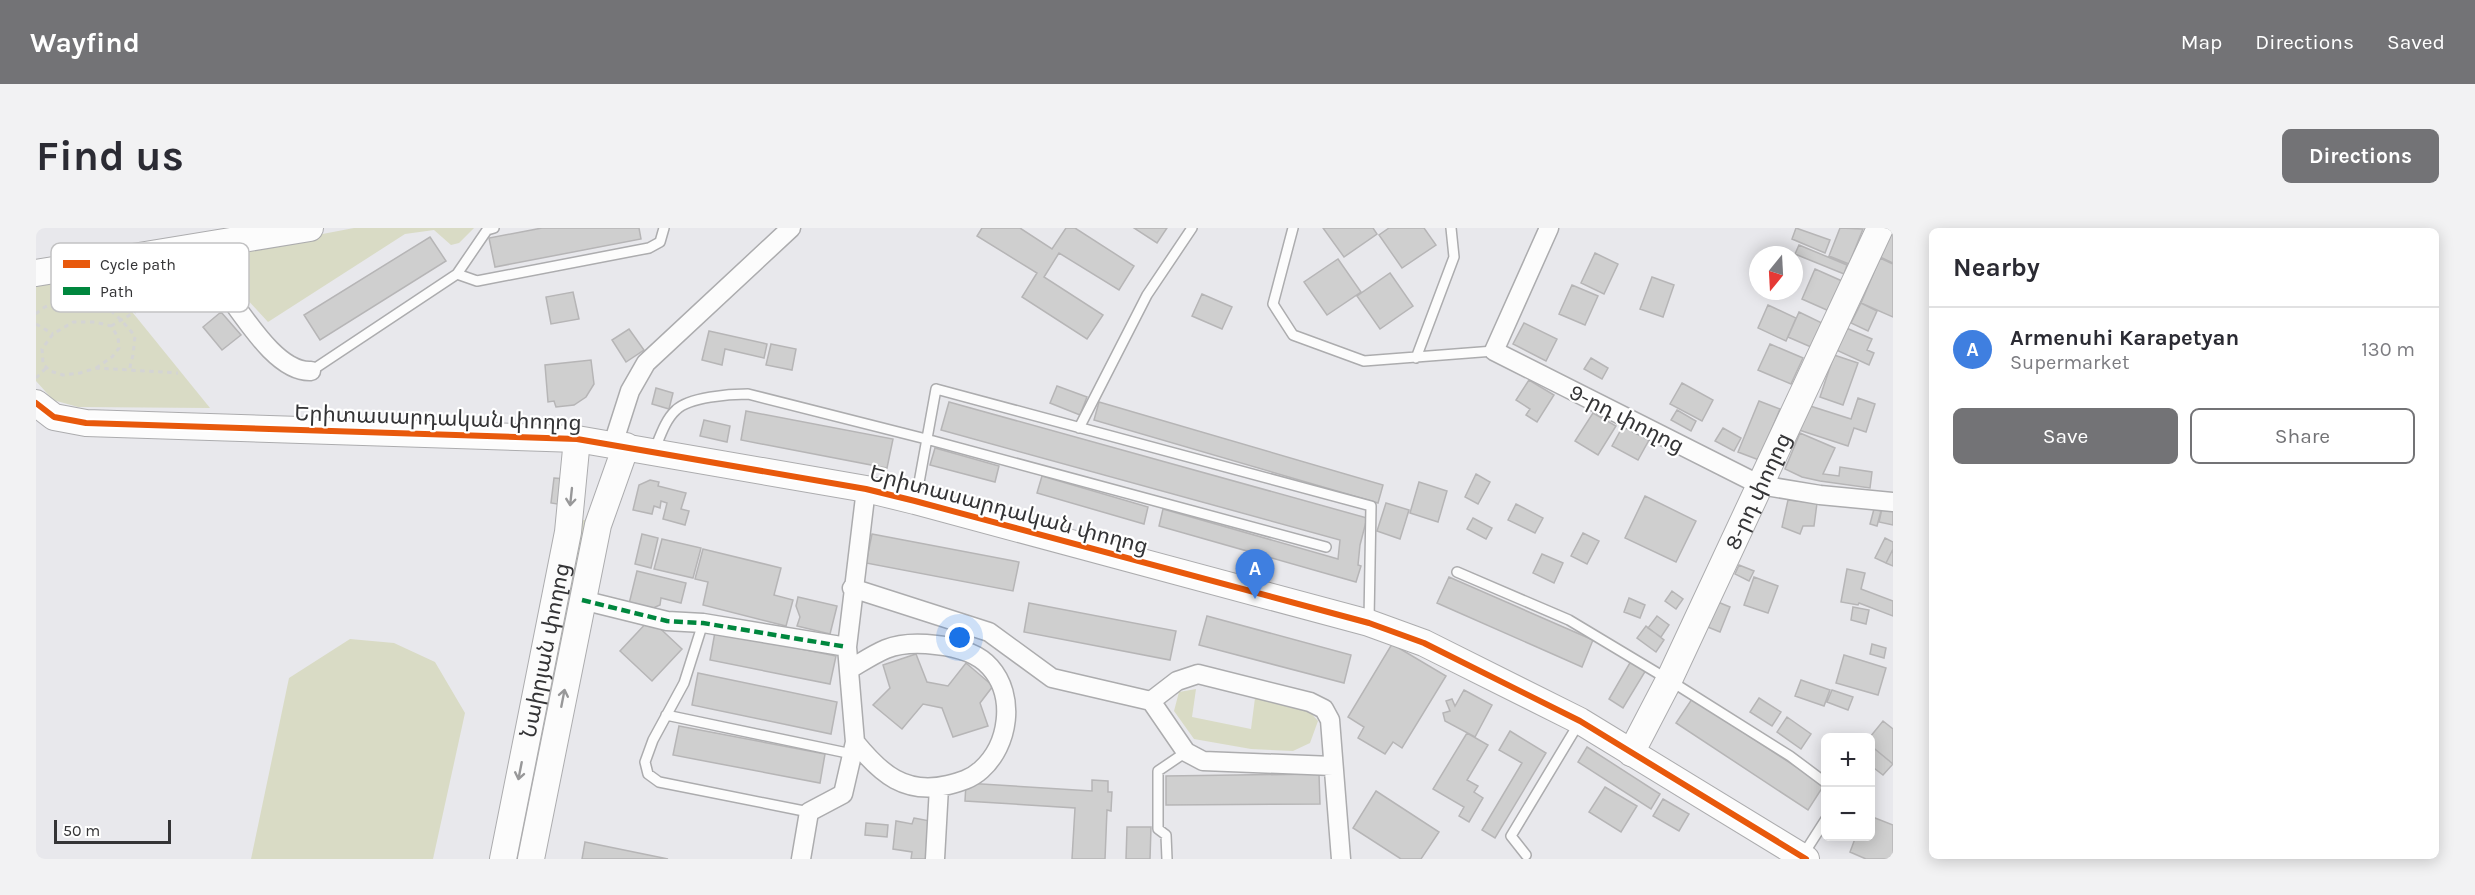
<!DOCTYPE html>
<html lang="en">
<head>
<meta charset="utf-8">
<style>
  body { margin:0; font-family:Karla,"Noto Sans Armenian",sans-serif; background:#f2f2f3; color:#2b2b33 }
  .controls { position:absolute; right:18px; bottom:18px; display:grid; overflow:hidden; border-radius:9px; box-shadow:0 3px 15px #0003 }
  .controls button { width:54px; height:54px; display:grid; place-items:center; padding:0; border:0; border-bottom:2px solid #e1e1e2; background:#fff; color:#2b2b33; font:30px sans-serif }
  .compass { position:absolute; left:1713px; top:18px; width:54px; height:54px; border-radius:50%; background:#fff; box-shadow:0 3px 15px #0003; rotate:198deg }
  .scale { position:absolute; left:18px; bottom:15px; width:117px; box-sizing:border-box; padding-left:6px; border:3px solid #343436; border-top:0; font-size:16px; line-height:21px; white-space:nowrap; color:#343436; -webkit-text-stroke:4px #fff; paint-order:stroke }
  .you { position:absolute; left:924px; top:410px; width:21px; height:21px; margin:-15px; border:4px solid #fff; border-radius:50%; background:#1a73e8; box-shadow:0 0 0 9px #1a73e833 }
  .badge { display:grid; place-items:center; width:39px; height:39px; border-radius:50%; background:#737376; color:#fff; font-size:20px; font-weight:700 }
  .pin { position:absolute; translate:-50% -50px; filter:drop-shadow(0 2px 3px #0008) }
  .pin::after { content:''; position:absolute; top:32px; width:21px; height:18px; background:inherit; clip-path:polygon(0 0,100% 0,50% 100%) }
  .list { margin:0; padding:0; list-style:none }
  h2 { display:flex; justify-content:space-between; align-items:center; height:78px; margin:0; padding:0 24px; font-size:26px }
  h2 small { font-size:20px; font-weight:400; color:#7c7c81 }
  .list li { display:grid; grid-template-columns:39px 1fr auto; gap:18px; align-items:center; box-sizing:border-box; height:84px; padding:0 24px; border-top:2px solid #e1e1e2 }
  .list b { display:block; font-size:22px; white-space:nowrap }
  .list p { margin:0; font-size:20px; white-space:nowrap; color:#7c7c81 }
  .list em { font-size:20px; font-style:normal; color:#7c7c81 }
  .actions { display:flex; gap:12px; padding:18px 24px }
  .actions a { flex:1; padding:14px 0; border:2px solid #737376; border-radius:9px; text-align:center; font-size:21px; color:#737376 }
  .actions .main { background:#737376; color:#fff }
  .map { position:relative; flex:none; width:1857px; height:631px; overflow:hidden; border-radius:9px }
  header { display:flex; align-items:center; gap:36px; box-sizing:border-box; height:84px; padding:0 30px; background:#737376; color:#fff }
  header strong { font-size:28px }
  nav { display:flex; gap:33px; margin-inline-start:auto; font-size:21px }
  .intro { display:flex; align-items:center; justify-content:space-between; box-sizing:border-box; height:144px; padding:0 36px }
  h1 { margin:0; font-size:42px }
  .button { padding:15px 27px; border-radius:9px; background:#737376; color:#fff; font-size:21px; font-weight:700 }
  main { display:flex; gap:36px; padding:0 36px }
  aside { flex:1; background:#fff; border-radius:9px; box-shadow:0 3px 15px #0003 }
  .map>svg:first-child { display:block }
</style>
</head>
<body>
<header>
<strong>Wayfind</strong>
<nav><a>Map</a><a>Directions</a><a>Saved</a></nav>
</header>
<div class="intro"><h1>Find us</h1><a class="button">Directions</a></div>
<main>
<div class="map">
<svg width="1857" height="631" viewBox="0 0 1857 631">
  <rect width="100%" height="100%" fill="#e8e8ec"/>
  <path fill="#d9dbc5" d="M318 0H438L423 15 415 17 398 2 369 6 232 94 185 43 186 34 191 24Z
    M87 42 97 85 174 180 42 179 17 172 0 153V54Z
    M545 292H553L485 631H478Z
    M314 411 358 415 399 434 429 485 397 631H215L253 450Z
    M1160 461 1156 489 1215 501 1219 470 1273 483 1282 493 1274 515 1257 523 1215 521 1158 511 1138 483 1143 464Z"/>
  <path fill="#cfcfcf" stroke="#b6b5b6" stroke-width="1.5" d="M506 0H603L605 11 459 39 453 10Z
    M946 0H984L1016 21 1030 0H1039L1098 38 1083 62 1023 25 1008 49 1067 87 1051 111 986 69 1001 45 941 8Z
    M1098 0H1131L1121 15Z
    M1287 0H1337L1341 6 1308 29Z
    M1353 0H1388L1400 17 1366 40 1343 7Z
    M1760 0 1794 12 1789 25 1756 11Z
    M1804 0 1827 1 1813 36 1793 28Z
    M1853 6 1857 7V35L1844 29Z
    M394 9 410 33 284 112 268 87Z
    M1763 17 1811 37 1808 46 1759 26Z
    M1559 25 1582 36 1568 66 1545 55Z
    M1844 30 1857 36V89L1825 75Z
    M1302 31 1325 64 1291 87 1268 54Z
    M1779 41 1806 53 1793 83 1766 71Z
    M1354 45 1377 78 1344 101 1321 68Z
    M1616 49 1638 57 1627 89 1604 81Z
    M1536 57 1562 68 1549 97 1523 86Z
    M537 64 543 91 515 96 510 69Z
    M1166 66 1196 79 1186 101 1156 88Z
    M1825 75 1841 83 1832 103 1815 95Z
    M1732 77 1760 90 1750 113 1722 100Z
    M185 84 205 107 186 122 167 99Z
    M1763 84 1786 95 1775 119 1752 109Z
    M1488 95 1521 111 1510 133 1477 116Z
    M1808 99 1836 111 1831 122 1838 125 1833 137 1798 121Z
    M593 101 608 122 590 134 576 112Z
    M673 103 731 116 728 130 689 121 686 137 666 132Z
    M735 116 760 121 756 142 730 137Z
    M1734 116 1767 130 1755 156 1722 142Z
    M1798 127 1822 135 1807 177 1784 169Z
    M1555 130 1572 140 1566 151 1548 141Z
    M555 132 558 156 550 169 538 177 520 179 518 173 512 174 509 137Z
    M1493 152 1518 167 1501 194 1490 187 1494 181 1480 172Z
    M1646 155 1677 172 1666 193 1634 176Z
    M1021 158 1051 169 1044 187 1014 175Z
    M620 160 637 165 633 181 616 176Z
    M1822 170 1839 176 1830 204 1818 200 1812 218 1763 202 1771 177 1815 191Z
    M1723 173 1744 181 1723 232 1702 224Z
    M913 174 1331 290 1324 317 1322 337 1325 338 1320 354 1123 298 1127 281 1302 331 1304 312 905 202Z
    M1063 174 1347 257 1342 275 1058 192Z
    M1641 182 1660 193 1655 203 1635 192Z
    M710 183 857 211 851 240 705 212Z
    M1557 185 1580 198 1562 227 1539 213Z
    M668 192 694 198 691 214 664 208Z
    M1587 198 1613 212 1602 232 1576 218Z
    M1687 200 1705 210 1698 223 1679 213Z
    M1764 205 1799 220 1787 246 1803 248 1804 239 1836 244 1834 260 1784 253 1766 249 1749 241Z
    M899 220 963 238 959 254 894 237Z
    M1440 246 1454 254 1442 276 1429 269Z
    M1006 248 1112 279 1108 296 1001 265Z
    M518 250 530 251 527 277 515 275Z
    M614 252 623 254 622 258 650 265 645 281 653 283 649 297 627 291 631 275 625 273 624 280 618 278 616 286 597 282 603 257Z
    M1383 254 1411 263 1402 294 1374 285Z
    M1609 268 1660 293 1640 334 1589 310Z
    M1752 272 1781 275 1778 298H1767L1764 306 1746 299Z
    M1350 275 1373 282 1364 311 1341 303Z
    M1480 276 1507 290 1499 305 1472 292Z
    M1847 276 1857 278V297L1843 294Z
    M1838 281 1845 283 1841 298 1834 296Z
    M1437 290 1456 300 1450 311 1431 301Z
    M1547 305 1563 313 1551 336 1535 328Z
    M606 306 622 310 615 340 599 336Z
    M836 306 983 334 977 363 830 335Z
    M1849 310 1857 314V321L1850 335 1839 330Z
    M626 311 665 320 657 350 618 341Z
    M667 321 745 340 738 367 757 372 750 398 667 377 672 354 659 351Z
    M1857 321V338L1850 335Z
    M1506 326 1527 335 1518 355 1497 345Z
    M1703 337 1718 343 1713 353 1699 346Z
    M1811 341 1829 345 1825 361 1857 373V388L1823 375 1822 377 1805 374Z
    M601 343 650 355 645 375 625 370 624 377 615 381 593 376Z
    M1413 349 1557 412 1546 439 1401 375Z
    M1718 349 1742 358 1732 385 1708 377Z
    M1636 363 1647 371 1640 381 1629 373Z
    M762 369 801 378 794 406 761 398 764 389 760 378Z
    M1593 370 1609 377 1604 390 1588 384Z
    M1677 372 1694 379 1684 404 1667 397Z
    M993 375 1140 403 1134 432 988 404Z
    M1817 379 1833 382 1830 396 1815 392Z
    M1171 388 1315 427 1308 455 1163 417Z
    M1621 388 1633 397 1625 409 1612 400Z
    M614 391 646 421 616 453 584 423Z
    M1610 398 1628 412 1620 424 1601 410Z
    M679 404 800 428 794 456 674 432Z
    M1356 416 1410 448 1366 520 1357 514 1349 526 1322 510 1328 499 1312 489Z
    M1836 416 1850 420 1848 430 1834 426Z
    M880 426 891 454 912 458 930 435 957 458 944 475 952 498 917 509 906 480 887 476 866 501 837 477 854 460 847 437Z
    M1808 427 1850 440 1842 467 1800 455Z
    M1595 433 1610 442 1587 480 1573 471Z
    M662 445 801 474 795 506 656 477Z
    M1765 452 1794 462 1788 478 1759 468Z
    M1428 462 1456 477 1439 509 1409 493 1407 485 1414 483 1410 473 1416 471 1419 478Z
    M1796 462 1817 469 1812 482 1791 474Z
    M1723 470 1745 484 1736 498 1714 484Z
    M1656 471 1788 557 1772 582 1640 495Z
    M1751 489 1775 506 1765 521 1741 504Z
    M1847 493 1857 501V536L1834 517V509Z
    M643 498 789 526 784 555 637 527Z
    M1474 503 1510 525 1459 610 1446 602 1486 535 1463 522Z
    M1431 505 1452 517 1431 552 1442 558 1438 564 1447 570 1433 594 1423 588 1428 579 1397 561Z
    M1834 517 1857 536 1847 547 1834 537Z
    M1551 519 1624 566 1615 581 1542 534Z
    M1283 546 1284 576 1130 577V548Z
    M1056 552 1072 553V564H1076L1075 583 1071 582 1069 631H1036L1039 580 929 573 930 555 1056 563Z
    M1569 559 1601 578 1585 604 1553 584Z
    M1340 563 1403 604 1385 631H1365L1317 600Z
    M1627 571 1653 586 1643 603 1617 588Z
    M1834 588 1857 597V631H1830L1814 624 1820 608H1834Z
    M878 590 894 593 892 631H875L876 624 857 621 860 593 876 596Z
    M830 595 852 597 851 609 829 607Z
    M1091 599H1115L1114 631H1090Z
    M549 614 632 631H546Z"/>
  <g fill="none" stroke-linecap="round" stroke-linejoin="round">
    <defs>
      <path id="lane" d="M1257 0 1237 76 1257 107 1328 133 1458 123
        M421 46 441 53 613 20 624 14 628 0
        M1380 130 1418 29 1415 0
        M275 143 421 46 451 2 458 0
        M1043 200 1111 67 1156 0
        M618 223C624 209 629 192 640 182 653 169 694 166 712 166L890 211 1290 319
        M880 271 900 161 1335 278 1333 392
        M1421 344 1533 392 1633 452 1754 528 1790 555
        M667 395 648 455 617 512 609 534 612 546 623 554 773 584
        M630 487 816 526
        M1490 627 1475 608 1543 495
        M1767 627 1790 591
        M1131 631 1130 607 1122 601V543L1150 524"/>
      <path id="street" d="M1513 0 1458 123 1724 257 1784 267 1857 274
        M147 22C154 28 163 33 169 39 197 66 234 145 275 143
        M577 216 594 163 610 135 755 0
        M816 360 953 404 1016 450 1115 473 1141 453 1162 446 1274 474 1288 481 1294 492 1305 631
        M546 372 631 393 667 395 811 419
        M814 441C826 434 838 426 850 421 865 415 884 415 900 417 919 419 941 424 954 439 980 468 973 517 945 542 935 551 924 554 912 557 869 567 845 546 819 514
        M1115 473 1150 524 1167 533 1297 538
        M765 631 773 584 807 566 819 514 811 419 830 261
        M899 631 903 559"/>
      <g id="secondary">
        <path d="M0 45 274 0"/>
        <path d="M0 175 18 189 50 195 541 211 830 261 879 273 1333 395 1388 415 1544 493 1770 631"/>
        <path id="s1" d="M1595 525 1633 452 1844 0"/>
        <path id="s2" d="M467 631 532 304 541 211"/>
        <path d="M495 631 562 297 590 218"/>
      </g>
    </defs>
    <use href="#lane" stroke="#acacae" stroke-width="12"/>
    <use href="#street" stroke="#acacae" stroke-width="21"/>
    <use href="#secondary" stroke="#acacae" stroke-width="28"/>
    <path stroke="#d4d4d4" stroke-width="3" stroke-dasharray="4.5 4.5" stroke-linecap="butt" d="M0 86C5 80 13 77 20 75 56 62 77 81 99 108L97 127 93 143
      M0 96 17 106
      M75 98 99 84
      M60 140 76 129 83 120 82 109 75 98 59 94H37L17 106 6 121 7 136 14 143 27 147 44 145 60 140 142 145
      M0 150 11 139"/>
    <use href="#lane" stroke="#fcfcfc" stroke-width="9"/>
    <use href="#street" stroke="#fcfcfc" stroke-width="18"/>
    <use href="#secondary" stroke="#fcfcfc" stroke-width="26"/>
    <path stroke="#00873e" stroke-width="4.5" stroke-dasharray="9 4.5" stroke-linecap="butt" d="M546 372 631 393 667 395 811 419"/>
    <defs>
      <path id="cycleway" d="M0 175 18 189 50 195 541 211 830 261 879 273 1333 395 1388 415 1544 493 1770 631"/>
    </defs>
    <use href="#cycleway" stroke="#fff" stroke-width="10"/>
    <use href="#cycleway" stroke="#e8590c" stroke-width="6"/>
  </g>
  <defs><path id="oneway-shaft" d="M-6 0H5M1.5-3L5.5 0L1.5 3" fill="none" stroke-width="1.6" stroke-linecap="round" stroke-linejoin="round" transform="scale(1.5)"/></defs>
  <g stroke="#989899">
    <use href="#oneway-shaft" transform="translate(535 269) rotate(96)"/>
    <use href="#oneway-shaft" transform="translate(527 470) rotate(-79)"/>
    <use href="#oneway-shaft" transform="translate(484 543) rotate(101)"/>
  </g>
  <g text-anchor="middle" stroke-width="4.5" stroke-linejoin="round" paint-order="stroke">
    <g font-size="22" fill="#343436" stroke="#fff">
      <text transform="translate(402 189) rotate(2)" y="8">Երիտասարդական փողոց</text>
      <text transform="translate(1591 190) rotate(27)" y="8">9-րդ փողոց</text>
      <text dy="8" stroke="none"><textPath href="#s1" startOffset="291">8-րդ փողոց</textPath></text>
      <text transform="translate(973 281) rotate(15)" y="8">Երիտասարդական փողոց</text>
      <text dy="8" stroke="none"><textPath href="#s2" startOffset="213">Նաիրյան փողոց</textPath></text>
    </g>
  </g>
  <rect x="15" y="15" width="198" height="69" rx="9" fill="#fff" stroke="#c2c2c3" stroke-width="1.5"/>
  <rect x="27" y="32" width="27" height="8" fill="#e8590c"/>
  <rect x="27" y="59" width="27" height="8" fill="#00873e"/>
  <g font-size="16" fill="#343436">
    <text x="64" y="42">Cycle path</text>
    <text x="64" y="69">Path</text>
  </g>
</svg>
<div class="controls">
<button>+</button>
<button>−</button>
</div>
<svg class="compass" viewBox="-18 -18 36 36"><path d="M0-13l5 13h-10z" fill="#e53935"/><path d="M0 13l5-13h-10z" fill="#7c7c81"/></svg>
<div class="scale">50 m</div>
<div class="you"></div>
<div class="pin badge" style="left:1219px;top:371px;background:#3f7fe0">A</div>
</div>
<aside>
<h2>Nearby<small></small></h2>
<ul class="list">
<li><span class="badge" style="background:#3f7fe0">A</span><div><b>Armenuhi Karapetyan</b><p>Supermarket</p></div><em>130 m</em></li>
</ul>
<div class="actions"><a class="main">Save</a><a>Share</a></div>
</aside>
</main>
</body>
</html>
